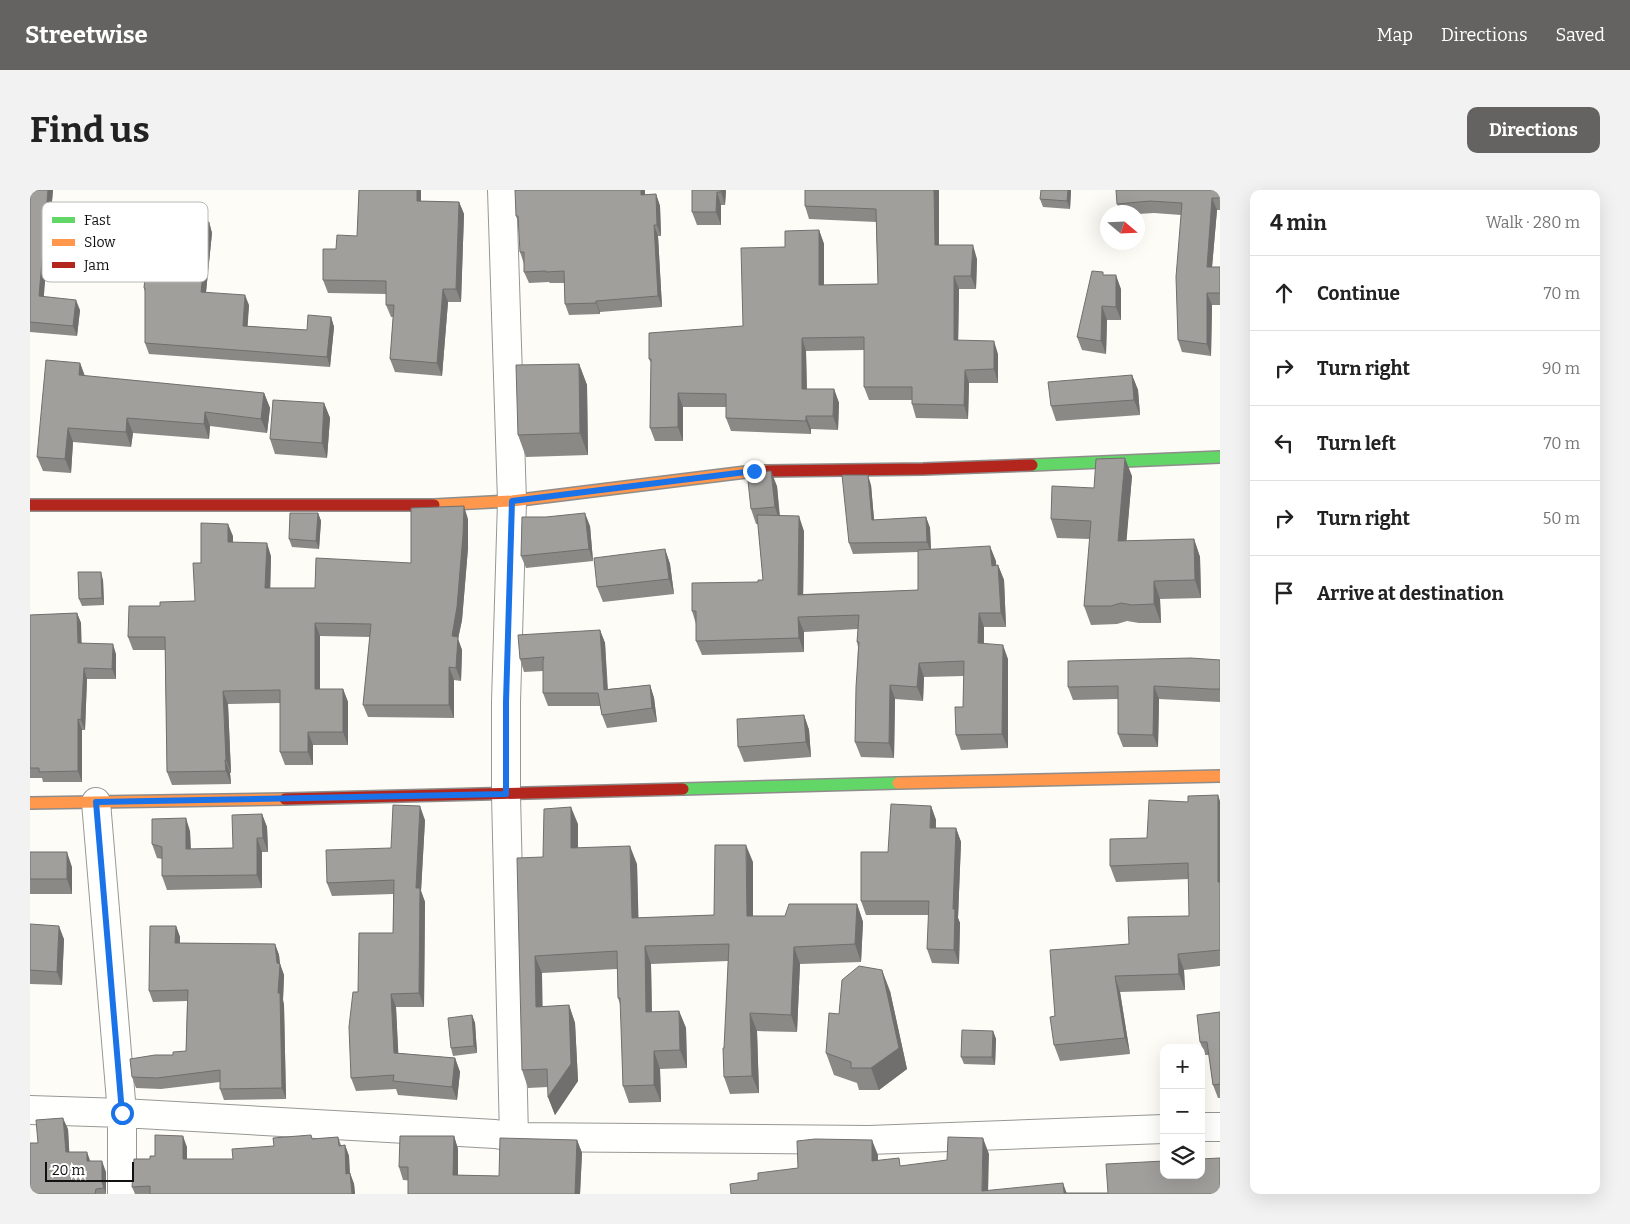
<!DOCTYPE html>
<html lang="en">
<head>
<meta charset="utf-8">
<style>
  body { margin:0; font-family:Bitter,serif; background:#f2f2f2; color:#222 }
  .controls { position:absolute; right:15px; bottom:15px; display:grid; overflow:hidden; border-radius:10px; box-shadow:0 5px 20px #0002 }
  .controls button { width:45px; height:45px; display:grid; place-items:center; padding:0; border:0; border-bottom:1px solid #e0e0e0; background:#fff; color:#222; font:25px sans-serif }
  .compass { position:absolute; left:1070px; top:15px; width:45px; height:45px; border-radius:50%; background:#fff; box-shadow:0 5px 20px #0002; rotate:109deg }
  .scale { position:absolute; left:15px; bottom:12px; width:89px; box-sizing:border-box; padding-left:5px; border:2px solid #111; border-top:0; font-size:14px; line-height:18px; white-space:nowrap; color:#111; -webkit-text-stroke:4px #fff; paint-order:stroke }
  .stop { position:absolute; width:15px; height:15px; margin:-11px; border:4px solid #1a73e8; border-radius:50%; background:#fff }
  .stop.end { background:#1a73e8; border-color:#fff; box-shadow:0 1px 5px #0008 }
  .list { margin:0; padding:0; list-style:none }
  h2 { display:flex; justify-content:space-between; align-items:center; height:65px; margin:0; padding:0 20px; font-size:21px }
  h2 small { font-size:16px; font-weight:400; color:#767676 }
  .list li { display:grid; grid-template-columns:32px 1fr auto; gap:15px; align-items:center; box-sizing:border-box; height:75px; padding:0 20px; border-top:1px solid #e0e0e0 }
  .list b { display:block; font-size:19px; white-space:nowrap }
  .list em { font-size:16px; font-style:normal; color:#767676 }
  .icon { flex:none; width:28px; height:28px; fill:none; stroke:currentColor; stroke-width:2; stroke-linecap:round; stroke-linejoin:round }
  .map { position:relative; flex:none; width:1190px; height:1004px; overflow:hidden; border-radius:10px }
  header { display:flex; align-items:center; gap:30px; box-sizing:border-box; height:70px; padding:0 25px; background:#646362; color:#fff }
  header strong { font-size:24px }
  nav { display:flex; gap:28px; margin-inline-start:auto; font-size:18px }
  .intro { display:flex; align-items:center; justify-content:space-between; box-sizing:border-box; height:120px; padding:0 30px }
  h1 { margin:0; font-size:35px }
  .button { padding:12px 22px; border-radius:10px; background:#646362; color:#fff; font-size:18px; font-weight:700 }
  main { display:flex; gap:30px; padding:0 30px }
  aside { flex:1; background:#fff; border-radius:10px; box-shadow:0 5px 20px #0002 }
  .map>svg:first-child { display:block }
</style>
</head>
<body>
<header>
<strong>Streetwise</strong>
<nav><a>Map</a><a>Directions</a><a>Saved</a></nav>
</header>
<div class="intro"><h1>Find us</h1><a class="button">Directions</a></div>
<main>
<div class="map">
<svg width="1190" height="1004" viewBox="0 0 1190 1004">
  <rect width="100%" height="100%" fill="#fdfcf7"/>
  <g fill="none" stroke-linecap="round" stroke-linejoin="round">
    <defs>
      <path id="street" d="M472 0 482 311 476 512V604L484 947
        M66 612 92 923V1004
        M0 920 92 923 465 944 484 947 839 950 1134 939
        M1171 937H1190"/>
      <path id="fast" d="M1002 275 1190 267
        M653 599 868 593"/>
      <path id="slow" d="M404 315 482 311 724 281H737
        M868 593 1190 586
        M0 613 255 609"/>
      <path id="jam" d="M737 281 893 279 1002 275
        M0 315H404
        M255 609 653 599"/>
    </defs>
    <use href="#street" stroke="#979795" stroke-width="30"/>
    <use href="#fast" stroke="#8e8d8b" stroke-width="14"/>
    <use href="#slow" stroke="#8e8d8b" stroke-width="14"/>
    <use href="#jam" stroke="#8e8d8b" stroke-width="14"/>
    <use href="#street" stroke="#fffffe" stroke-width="28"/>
    <use href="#fast" stroke="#63d668" stroke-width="11"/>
    <use href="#slow" stroke="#ff974d" stroke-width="11"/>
    <use href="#jam" stroke="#b3261e" stroke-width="11"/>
  </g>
  <path fill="#8a8986" d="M0 0H23L13 107 50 120 47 146 0 142Z
    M329 0H391V11L429 12 434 24 431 112H418L412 186 365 182 360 169 363 127H361L356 115V104L298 103 293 90 306 59 327 46Z
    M662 0H696L695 15H691V35H667L662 22Z
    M775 0H909V55L947 69 946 99H929L928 150 968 164V193H939L938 229 886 228 882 214V210H839L834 197V160L776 161 777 199H804L809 213 808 240 781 239V244L701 241 696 228V217H653V251H625L620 238 621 173 619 169 713 136 755 57 789 40 794 54V95L848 94 846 32 779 29 775 16Z
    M1041 0 1040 19 1013 17 1010 9Z
    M1190 0V20H1187L1182 77H1190V115H1182L1181 166 1152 162 1148 150 1151 25 1124 23 1108 24V22H1090L1087 14Z
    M626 4 630 16 631 46H628L632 117 570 122V124L539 125 535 114 534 93H520L519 92 499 93 494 82V74L490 62 489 34 486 26 615 5Z
    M179 32 182 43 176 102 219 115 217 136 277 140 301 127 304 137 300 177 119 164 115 153V102L114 98 117 67 100 66 96 56 156 36Z
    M1074 85 1091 99V130H1077L1076 164 1052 160 1047 147Z
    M50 173 55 186 234 203 240 218 237 243 180 236 179 249 103 243 101 257 43 252 41 283 13 281 7 267Z
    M549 174 557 195 558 265 496 267 488 245Z
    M1102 185 1108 200 1110 225 1026 231 1021 216Z
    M294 213 300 228 297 268 245 264 240 249Z
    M1102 286 1096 351 1164 349 1170 367 1171 408 1130 409 1131 433H1109L1097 431 1087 434 1061 435 1054 416 1060 349 1027 348 1021 329 1064 298Z
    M841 295 844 330 896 327 900 338 901 360 966 371V376L968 375 974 390 976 437H954V454L978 469V558L931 560 926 545 933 517 934 486 894 487 893 511 865 509 864 568 831 567 825 552 828 457 827 452 828 439 774 442V462L672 465 666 451V434L662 421 733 390 728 334H726L721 319 747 296 750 326 774 341 773 404 888 400V362L823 364 819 353Z
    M288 323 291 331 289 359 262 357 259 349Z
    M438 329V358L432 430 428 449 432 460 431 491 424 490V528L338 527 333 515 340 447 290 446V499H313L318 512V555H283V575H255L250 562V513L198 514 201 583H200L201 594 142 595 137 582 135 460H103L98 447 130 416 165 411 171 373 203 346V353L241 366 240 398H285L381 373Z
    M560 336 563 371 496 378 491 366Z
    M635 359 640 374 644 404 573 412 567 397Z
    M73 390 74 415 52 416 49 409Z
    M47 423 51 433V453L86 464V489H57L55 540H52V592H13L12 588H0V425Z
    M570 440 575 453 578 499 620 495 624 508 627 532 577 538 572 525 570 516H518L513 503V481L494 482 490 469Z
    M1190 470V512L1129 509 1128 557H1093L1088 544V509L1043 510 1038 497Z
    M774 525 779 540 781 567 714 572 708 557Z
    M1190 611V776L1154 780 1155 800 1090 802 1100 864 1030 871 1024 855 1025 826 1099 754 1159 726V689L1086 692 1080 676 1117 648 1158 612Z
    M901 616 906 630V638H926L931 652 928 728 930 733 929 774 902 773 897 759 899 725H836L831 711 858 662Z
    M232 624 237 637 238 662H232V698L137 700 132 686V669L127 668 122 654 160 641 161 659 203 658Z
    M395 630 391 701 395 712 394 817H366L368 863 425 868 430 882 427 910 368 905 366 899 326 901 321 888 328 802 363 743V704L302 706 297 693 361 658Z
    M548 634V658L607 674 608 728 684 725 723 672V726H755L827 714 833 732 831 772 770 774 767 842 727 841 729 903 700 904 694 887 698 771 621 774 622 822 649 821 656 838 657 878 630 879 631 912 599 913 593 896 591 817 588 808 587 779 512 783V817L539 815 545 833 548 891 525 925 518 907V897L498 898 492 880 513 667Z
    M0 662 42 677V704H0Z
    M0 734 34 749 32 795 0 794Z
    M146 736 150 747V753L245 754 249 765 250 774 254 785 253 810 254 815 256 909 194 910 190 899V892L131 899 106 898 102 887 143 865 156 861 157 811 123 812 119 801Z
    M860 801 877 879 849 900H829L827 893 804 885 796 863 809 824Z
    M1190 822V908H1188L1183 895 1179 865H1175L1170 852Z
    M442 825 445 833 447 863 423 866 421 858Z
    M963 841 966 849 965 875 934 874 931 867Z
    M38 939 39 962 60 971 76 982V1004H0L8 953Z
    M424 946 428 959V985L469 986 547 950 552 963 550 1004 373 990 369 977Z
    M308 947 311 955H315L319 966 320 983 324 994 325 1004H105L102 997 125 966 157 957V969H203L244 956 283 949Z"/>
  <path fill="#716f6d" d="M18 0H23L13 116 9 106Z
    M387 0H391V23L387 11Z
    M611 0H615V16L611 5Z
    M691 0H696L695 15 691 2Z
    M904 0H909V68L905 55Z
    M1038 0H1041L1040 19 1037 11Z
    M687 2 691 15V35L686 22Z
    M626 4 630 16 631 46 627 35Z
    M1182 8 1187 20 1181 89 1177 77Z
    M429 12 434 24 431 112 426 99Z
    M179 32 182 43 175 112 171 102Z
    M624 35 628 46 632 117 628 106Z
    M789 40 794 54V108L789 95Z
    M943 55 947 69 946 99 941 86Z
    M1086 85 1091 99V130L1086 117Z
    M924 86 929 99 928 164 924 150Z
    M413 99 418 112 412 186 407 173Z
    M1177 103 1182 115 1181 166 1177 154Z
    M215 105 219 115 217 146 213 136Z
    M46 110 50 120 47 146 43 136Z
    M566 111 570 122V124L566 113Z
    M1072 116 1077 130 1076 164 1071 151Z
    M301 127 304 137 300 177 297 167Z
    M772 148 776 161 777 212 772 199Z
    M964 151 968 164V193L964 179Z
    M50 173 55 187 49 185Z
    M549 174 557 195 558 265 550 243Z
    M935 180 939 193 938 229 934 215Z
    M1102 185 1108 200 1110 225 1104 210Z
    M804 199 809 213 808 240 803 226Z
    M234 203 240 218 237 243 231 229Z
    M648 203 653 217V251L648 237Z
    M294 213 300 228 297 268 292 253Z
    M175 222 180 236 179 249 174 234Z
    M776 226 781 239V244L776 231Z
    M97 228 103 243 101 257 96 242Z
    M38 238 43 252 41 283 35 269Z
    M1095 268 1102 286 1095 369 1088 351Z
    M741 281 747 296 750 332 745 317Z
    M838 285 841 295 845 340 842 330Z
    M434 316 438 329V358L432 430 428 449 432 460 431 491 426 478 422 446Z
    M288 323 291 331 289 359 286 351Z
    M555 323 560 336 563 371 559 359Z
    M769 326 774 341 773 419 768 405Z
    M896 327 900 338 901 362 897 352Z
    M198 334 203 346V365L198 352Z
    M1164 349 1170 367 1171 408 1165 390Z
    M237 353 241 366 240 411 235 398Z
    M960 356 966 371 967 390 962 376Z
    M635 359 640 374 644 404 639 389Z
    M968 375 974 390 976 437 971 423Z
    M71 382 73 390 74 415 72 408Z
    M1124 391 1130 409 1131 433 1124 414Z
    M47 423 51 433 52 463 48 453Z
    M949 423 954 437V468L948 453Z
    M768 427 774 442V462L769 448Z
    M285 433 290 446V512L285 499Z
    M570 440 575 453 578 513 574 500Z
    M83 454 86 464V489L82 479Z
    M973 455 978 469V558L972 544Z
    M889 473 894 487 893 511 887 497Z
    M419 477 424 490V528L419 515Z
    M54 478 57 489 55 540 51 530Z
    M620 495 624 508 627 532 622 518Z
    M860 495 865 509 864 568 859 553Z
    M1124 496 1129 509 1128 557 1123 545Z
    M313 499 318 512V555L313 542Z
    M193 501 198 514 201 583 196 570Z
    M774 525 779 540 781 567 776 552Z
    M48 529 52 540V592L48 581Z
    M278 542 283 555V575L278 562Z
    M195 570 200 583 201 594 196 581Z
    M1188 605 1190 611V697L1188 692Z
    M390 616 395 630 391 701 395 712 394 817 389 803 386 698Z
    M901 616 906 630 905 652 900 638Z
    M541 617 548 634V676L541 658Z
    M232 624 237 637 238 662 233 648Z
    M156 628 160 641 161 673 156 659Z
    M926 638 931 652 928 728 930 733 929 774 924 760 923 719Z
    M227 648 232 662V698L227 685Z
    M716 655 723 672V743L717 726Z
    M600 656 607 674 609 745 602 728Z
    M37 662 42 677V704L37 689Z
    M827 714 833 732 831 772 825 754Z
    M29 736 34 749 32 795 27 782Z
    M146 736 150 747 149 764 145 753Z
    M245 754 249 765 250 775V774L254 785 253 810 254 815 256 909 252 898Z
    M615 756 621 774 622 839 616 822Z
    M764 757 770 774 767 842 761 825Z
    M1148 764 1154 780 1155 800 1149 784Z
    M505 766 512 783 513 835 506 817Z
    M852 780 860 801 877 879 849 900 841 878Z
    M1085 786 1090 802 1100 864 1095 848Z
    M361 804 366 817 369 876 364 863Z
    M539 815 545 833 548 891 525 925 518 907Z
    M649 821 656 838 657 878 650 860Z
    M720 823 727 841 729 903 722 886Z
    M442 825 445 833 447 863 444 856Z
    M963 841 966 849 965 875 962 867Z
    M624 861 630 879 631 912 624 895Z
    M425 868 430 882 427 910 422 897Z
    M33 928 38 939 40 973 36 962Z
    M153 946 157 957V980L153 969Z
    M424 946 428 959V998L423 985Z
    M953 948 959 964 958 1004 952 1001Z
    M547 950 552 963 550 1004H545Z
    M842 950 848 965V987L842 971Z
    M315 955 319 966 320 995 316 984Z
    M57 962 61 973 57 971Z
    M72 971 76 982V1004L72 992Z
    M320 983 324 994 325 1004H322Z
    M1033 993 1037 1004H1034Z"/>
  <path fill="#a19f9c" stroke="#716f6d" d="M0 0H18L9 106 46 110 43 136 0 132Z
    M329 0H387V11L429 12 426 99H413L407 173 360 169 364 115H356V91L293 90V59H306L307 45 327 46Z
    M485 0H611V5L626 4 627 35H624L628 106 566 111V113L535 114 534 81 516 82V81L494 82V62H490L488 26H486Z
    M662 0H691V2H687L686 22H662Z
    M775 0H904L905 55H943L941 86H924V150L964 151V179L935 180 934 215 882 214V197H834V147L772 148V199H804L803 226H776V231L696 228V204L648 203V237L620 238 621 169H619V143L713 136 711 58 755 57V41L789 40V95L848 94 846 19 775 16Z
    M1011 0H1038L1037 11 1010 9Z
    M1086 0H1190V8H1182L1177 77H1190V103H1177V154L1148 150 1146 87 1152 13 1120 11 1087 14Z
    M156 30 179 32 171 102 215 105 213 136 277 140 278 125 301 127 297 167 115 153V98H114L118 57 96 56 98 33 156 36Z
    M1062 81 1073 82V85H1086V117L1072 116 1071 151 1047 147Z
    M16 170 50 173 49 185 234 203 231 229 175 222 174 234 97 228 96 242 38 238 35 269 7 267Z
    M549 174 550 243 488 245 486 175Z
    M1102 185 1104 210 1021 216 1018 192Z
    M243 210 294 213 292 253 240 249Z
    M1095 268 1088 351 1164 349 1165 390 1124 391V414L1102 415 1091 413 1081 416H1054L1061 331 1021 329 1022 296 1064 298 1066 269Z
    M741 281 745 317 721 319 717 282Z
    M812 285H838L842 330 896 327 897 352 819 353Z
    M434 316 433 345 427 417 422 446 428 447 426 478 419 477V515H333L341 434 285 433V499H313V542H278V562H250V500L193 501 196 570H195L196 581 137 582 135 447H98L99 416H130V412L165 411 163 373H171V333L198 334V352L237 353 235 398H285L286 368 381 373V318Z
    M260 323H288L286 351 259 349Z
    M555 323 559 359 491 366 492 327H516Z
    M727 325 769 326 768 405 888 400V360L960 356 962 376 968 375 971 423H949L948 453 973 455 972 544 926 545 925 517H933L934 471 889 473 887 497 860 495 859 553 825 552 826 497 829 452H827L829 425 768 427 769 448 666 451V421H662V393L728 392V390H733Z
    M635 359 639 389 567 397 564 368Z
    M48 382H71L72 408 49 409Z
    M47 423 48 453 83 454 82 479 54 478 51 530 48 529V581L9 582V578H0V425Z
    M570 440 574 500 620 495 622 518 572 525 568 503H513V471L514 467 490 469 488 445Z
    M1161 468 1190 470V499H1181L1124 496 1123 545 1088 544V496L1038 497V471Z
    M774 525 776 552 708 557 707 529Z
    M1188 605V692H1190V760L1148 764 1149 784 1085 786 1095 848 1024 855 1020 827 1025 826 1020 760 1099 754 1098 727 1159 726 1158 673 1080 676V649L1117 648 1119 610 1158 612V606Z
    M861 614 901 616 900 638H926L923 719H925L924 760 897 759 899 711H831V662H858Z
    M363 615 390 616 386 698H390L389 803 361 804 364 863 425 868 422 897 363 891 364 885 321 888 319 837 323 802H328L329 743H363L364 690 297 693 296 660 361 658Z
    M541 617V658L600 656 602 728 684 725 685 655H716L717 726H755L759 714H827L825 754 764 757 761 825 720 823 722 886 694 887 693 858H694L699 754 615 756 616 822 649 821 650 860 624 861V895L593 896 590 808H588L587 761 505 766 506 817 539 815 541 874 518 907 517 879 492 880 487 668 513 667 514 619Z
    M232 624 233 648H227V685L132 686V657L122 654V629L156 628V659L203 658 202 625Z
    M0 662H37V689H0Z
    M0 734 29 736 27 782 0 780Z
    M120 736H146L145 753 245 754 247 773 250 774 248 803H250L252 898 190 899V880L127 888 102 887 100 869 125 865H143V862L156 861 158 800 119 801Z
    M829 776 852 780 869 858 841 878H821V872L796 863 799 823 809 824 812 790Z
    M1190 822V894L1183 895 1177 852H1170L1167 825Z
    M442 825 444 856 421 858 418 828Z
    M932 840 963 841 962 867H931Z
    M33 928 36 962H57V971H72V992L74 998 66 999 65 1004H0V953H8L6 930Z
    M125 945 153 946V969H203L202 959 244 956 243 948 281 945 282 949 308 947 309 956 315 955 316 984 320 983 322 1004H120V996L102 997 104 969H120V966H125Z
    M370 946H424L423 985 469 986 470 948 547 950 545 1004H378V977H369Z
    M918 947 953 948 952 1001 1033 993 1034 1003H1078L1076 974 1134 971V985H1171V969L1190 968V1004H701L700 994 728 990V983L768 978 767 951 785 949 842 950V971L869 968 870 976 917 970Z"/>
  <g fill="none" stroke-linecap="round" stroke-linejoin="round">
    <path stroke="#1a73e8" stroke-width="6" d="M92 923 66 612 476 604V512L482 311 724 281"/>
  </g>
  <rect x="12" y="12" width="166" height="80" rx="8" fill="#fff" stroke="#b8b8b8" stroke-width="1"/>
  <rect x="22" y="27" width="23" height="6" fill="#63d668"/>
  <rect x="22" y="49" width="23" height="7" fill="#ff974d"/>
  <rect x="22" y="72" width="23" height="6" fill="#b3261e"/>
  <g font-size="14" fill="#111">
    <text x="54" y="35">Fast</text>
    <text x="54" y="57">Slow</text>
    <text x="54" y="80">Jam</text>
  </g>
</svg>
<div class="controls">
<button>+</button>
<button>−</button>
<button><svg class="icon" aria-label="layers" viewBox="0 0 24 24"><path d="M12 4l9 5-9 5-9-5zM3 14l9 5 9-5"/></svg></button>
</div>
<svg class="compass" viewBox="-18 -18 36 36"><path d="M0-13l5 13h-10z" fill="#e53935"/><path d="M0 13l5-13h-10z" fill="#767676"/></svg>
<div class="scale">20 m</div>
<div class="stop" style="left:92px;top:923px"></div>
<div class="stop end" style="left:724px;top:281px"></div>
</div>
<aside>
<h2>4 min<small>Walk · 280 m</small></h2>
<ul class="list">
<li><svg class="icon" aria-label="ahead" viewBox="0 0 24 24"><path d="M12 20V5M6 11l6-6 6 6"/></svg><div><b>Continue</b></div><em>70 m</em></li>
<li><svg class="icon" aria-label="right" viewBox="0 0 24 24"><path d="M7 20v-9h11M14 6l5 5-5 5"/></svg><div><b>Turn right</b></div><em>90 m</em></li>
<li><svg class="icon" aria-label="left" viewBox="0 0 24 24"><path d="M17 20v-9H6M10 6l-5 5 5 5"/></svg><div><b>Turn left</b></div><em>70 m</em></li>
<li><svg class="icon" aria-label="right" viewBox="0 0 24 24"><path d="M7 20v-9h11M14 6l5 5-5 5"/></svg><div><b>Turn right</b></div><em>50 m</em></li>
<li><svg class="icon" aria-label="arrive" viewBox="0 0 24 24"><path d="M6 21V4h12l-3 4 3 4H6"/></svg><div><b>Arrive at destination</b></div></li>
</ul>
</aside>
</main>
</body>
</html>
